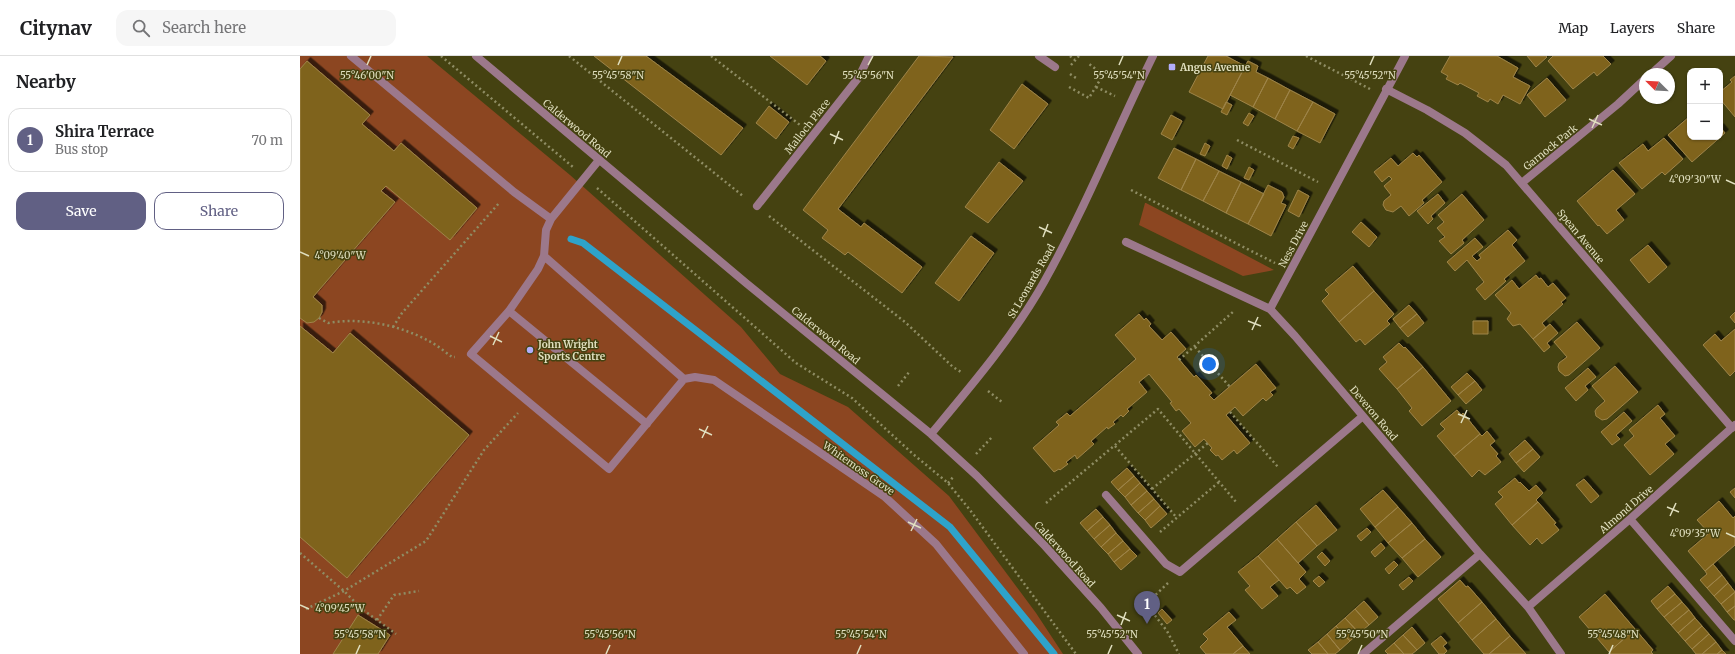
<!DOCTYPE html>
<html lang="en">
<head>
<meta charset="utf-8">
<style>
  body { margin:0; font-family:Merriweather,serif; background:#f6f6f6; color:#202124 }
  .controls { position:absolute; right:12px; top:12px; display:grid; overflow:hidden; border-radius:8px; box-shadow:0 1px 3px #0004 }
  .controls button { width:36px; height:36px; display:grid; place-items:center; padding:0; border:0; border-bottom:1px solid #e0e0e0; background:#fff; color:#202124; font:20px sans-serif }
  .compass { position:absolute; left:1339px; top:12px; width:36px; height:36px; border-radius:50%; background:#fff; box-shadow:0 1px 3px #0004; rotate:294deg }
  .you { position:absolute; left:909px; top:308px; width:14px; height:14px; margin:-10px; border:3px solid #fff; border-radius:50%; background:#1a73e8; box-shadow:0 0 0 6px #1a73e833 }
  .badge { display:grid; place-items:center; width:26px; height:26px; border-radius:50%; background:#616084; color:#fff; font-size:13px; font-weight:700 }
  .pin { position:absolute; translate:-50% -33px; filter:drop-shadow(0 1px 2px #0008) }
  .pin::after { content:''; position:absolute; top:21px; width:14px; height:12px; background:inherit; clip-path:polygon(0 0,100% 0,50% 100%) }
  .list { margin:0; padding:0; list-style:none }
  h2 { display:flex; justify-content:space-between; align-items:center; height:52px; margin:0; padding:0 16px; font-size:17px }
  h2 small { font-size:13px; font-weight:400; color:#757577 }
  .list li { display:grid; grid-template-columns:26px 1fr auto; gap:12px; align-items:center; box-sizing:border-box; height:64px; margin:0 8px 8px; padding:0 8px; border:1px solid #e0e0e0; border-radius:12px }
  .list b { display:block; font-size:15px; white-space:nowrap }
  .list p { margin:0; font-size:13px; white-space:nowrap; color:#757577 }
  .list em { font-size:13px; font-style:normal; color:#757577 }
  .actions { display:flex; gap:8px; padding:12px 16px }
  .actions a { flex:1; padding:9px 0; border:1px solid #616084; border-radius:12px; text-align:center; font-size:14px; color:#616084 }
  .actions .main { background:#616084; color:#fff }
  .icon { flex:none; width:22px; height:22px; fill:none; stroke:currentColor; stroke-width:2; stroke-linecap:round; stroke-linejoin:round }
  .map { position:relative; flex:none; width:1435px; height:598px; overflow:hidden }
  header { display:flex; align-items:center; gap:24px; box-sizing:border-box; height:56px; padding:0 20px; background:#fff; border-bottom:1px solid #e0e0e0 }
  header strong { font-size:19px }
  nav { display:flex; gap:22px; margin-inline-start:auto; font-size:14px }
  .search { width:280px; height:36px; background:#f6f6f6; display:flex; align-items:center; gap:10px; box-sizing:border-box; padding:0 14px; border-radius:12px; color:#757577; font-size:15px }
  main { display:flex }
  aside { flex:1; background:#fff }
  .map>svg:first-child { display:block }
</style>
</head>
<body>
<header>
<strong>Citynav</strong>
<div class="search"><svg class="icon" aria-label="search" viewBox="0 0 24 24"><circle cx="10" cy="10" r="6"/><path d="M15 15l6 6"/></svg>Search here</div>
<nav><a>Map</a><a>Layers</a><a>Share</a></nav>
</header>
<main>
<aside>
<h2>Nearby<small></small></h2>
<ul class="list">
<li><span class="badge">1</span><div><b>Shira Terrace</b><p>Bus stop</p></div><em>70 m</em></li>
</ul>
<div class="actions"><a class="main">Save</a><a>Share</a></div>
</aside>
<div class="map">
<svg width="1435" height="598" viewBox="0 0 1435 598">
  <defs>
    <filter id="shadow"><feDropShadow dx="3.5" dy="-3.5" stdDeviation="0" flood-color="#0009"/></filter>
  </defs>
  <rect width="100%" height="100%" fill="#454211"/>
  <path fill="#8c4621" d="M0 0H127L270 119 441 271 480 318 548 351 649 440 736 557 763 598H0Z
    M845 147H846L974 214 943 220 839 169Z"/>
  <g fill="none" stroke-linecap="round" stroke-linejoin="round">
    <path stroke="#2ea3ca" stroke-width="7" d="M271 183 283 187 650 471 754 598"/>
  </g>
  <path fill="#7f631e" stroke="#9e8448" filter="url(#shadow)" d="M294 0H346L443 72 421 99Z
    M470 0H520L526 5 507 29Z
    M619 0 653 1 538 153 561 171 564 167 622 211 602 237 548 196 545 199 522 182 528 174 503 154Z
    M908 0H926L945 10 923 53 889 36Z
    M1150 0H1197L1218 12 1213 21 1230 30 1220 48 1203 39 1198 48 1190 43 1188 46 1177 40 1179 37 1160 27 1158 29 1146 23 1148 20 1141 16Z
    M1227 0H1246L1247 1 1236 11Z
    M1253 0H1303L1311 8 1297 20 1294 16 1273 33 1248 5Z
    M7 5 70 59 62 68 94 95 101 87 177 152 150 184 86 130 81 135 95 146 13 241 22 249V256L19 262 14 266 7 267 0 262V13Z
    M948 5 958 10 956 16 968 22 953 51 930 39Z
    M1435 20V61L1420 43V36L1432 26 1430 24Z
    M968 22 990 34 975 63 953 51Z
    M1247 22 1266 44 1245 61 1227 39Z
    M722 28 748 48 714 93 690 74Z
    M990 34 1013 46 997 75 975 63Z
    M926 46 932 49 927 59 921 56Z
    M1013 46 1035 58 1020 87 997 75Z
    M469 50 489 66 476 83 456 67Z
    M949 57 954 60 948 70 943 67Z
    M871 59 882 65 872 84 861 78Z
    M1389 61 1390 63V81H1420V71L1425 77 1392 106 1368 79Z
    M993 80 999 82 993 93 988 90Z
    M1364 82 1383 103 1365 119 1362 116 1342 133 1319 107 1343 88 1348 95Z
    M905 87 910 90 905 100 900 98Z
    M874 92 896 103 881 134 858 122Z
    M1113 97 1117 101 1119 99 1142 126 1122 144 1124 147 1109 160 1101 150 1093 156 1086 154 1083 149 1084 145 1091 139 1084 130 1092 123 1089 120 1082 126 1074 116 1091 102 1098 110Z
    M927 99 932 102 927 113 922 110Z
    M896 103 919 115 903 145 881 134Z
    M699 106 723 125 688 167 665 151Z
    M949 111 954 114 949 124 944 122Z
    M1313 114 1335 138 1316 154 1324 164 1307 178 1299 169 1298 170 1277 145Z
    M919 115 941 126 926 157 903 145Z
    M941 126 964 138 948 168 926 157Z
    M968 129 982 136 984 141 981 147 986 149 971 180 948 168Z
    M998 134 1009 140 999 161 988 155Z
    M1138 138 1145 147 1131 160 1133 163 1128 168 1117 155Z
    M1162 138 1184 164 1162 184 1164 187 1151 198 1139 185 1145 181 1137 172 1144 166 1138 159Z
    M1061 166 1077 181 1069 191 1052 176Z
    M1208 174 1217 184 1212 189 1225 205 1204 223 1206 225 1185 244 1176 233 1184 226 1167 204 1155 215 1147 206 1175 182 1183 191 1172 200 1177 205 1181 202 1179 199Z
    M671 180 694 197 659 245 635 227Z
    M1348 189 1367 211 1349 227 1330 204Z
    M1053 210 1074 235 1039 266 1022 245 1029 238 1025 234Z
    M1236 219 1239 223 1241 222 1248 231 1253 227 1266 242 1261 246 1263 248 1242 267 1246 272 1233 283 1220 268 1213 270 1207 263 1211 257 1195 239 1212 224 1219 233Z
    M1074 235 1094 258 1087 265 1090 268 1065 289 1060 283 1056 286 1039 266Z
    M1109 249 1117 258 1100 272 1093 263Z
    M1435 256V267L1430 261Z
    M839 258 844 264 846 262 851 268 849 270 862 284 871 276 886 293 877 301 894 321 896 319 912 337 909 339 914 344 956 308 976 332 970 336 973 339 966 345 963 342 943 360 935 351 926 359 950 387 937 398 934 394 922 404 918 399 916 400 910 394 912 392 904 383 895 391 882 375 891 367 879 353 876 355 870 347 872 346 849 318 839 326 847 336 827 353 829 355 823 361 821 359 813 366 815 368 808 373 807 371 791 385 794 388 777 403 775 399 766 406 768 408 760 414 759 413 754 416 733 392 759 369 756 366 767 357 770 360 836 303 815 279Z
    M1117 258 1124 267 1108 281 1100 272Z
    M1173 265H1188V278H1173Z
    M1277 266 1300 292 1269 319 1265 320 1259 315 1258 311 1259 307 1267 301 1254 286Z
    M1250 268 1258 277 1247 287 1250 291 1244 296 1233 283Z
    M0 270 33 297 50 277 169 379 47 522 0 481Z
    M1435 273V315L1430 320 1403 289 1415 278 1421 285Z
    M1099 287 1104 292 1105 291 1123 311 1097 333 1079 313 1087 306 1083 301Z
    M1315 310 1338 336 1307 363 1302 364 1296 360 1295 355 1297 352 1305 345 1292 330Z
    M1123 311 1151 345 1122 370 1109 355 1112 352 1097 333Z
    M1288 312 1296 321 1285 330 1288 334 1276 345 1265 332Z
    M1167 317 1175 325 1158 339 1151 331Z
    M1175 325 1182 334 1166 348 1158 339Z
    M1358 349 1365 358 1360 362 1375 380 1365 388 1374 398 1350 419 1324 389 1334 380 1329 374Z
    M1157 354 1161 359 1163 357 1180 378 1154 400 1137 380 1145 373 1140 368Z
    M1324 356 1332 365 1316 379 1320 383 1312 389 1301 376Z
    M1187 375 1195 385 1190 389 1198 398 1196 400 1201 406 1185 419 1179 414 1172 421 1154 400 1180 378 1182 380Z
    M1225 384 1233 393 1216 407 1209 398Z
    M1233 393 1240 401 1224 416 1216 407Z
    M827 412 834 420 818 434 811 426Z
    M834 420 840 427 825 441 818 434Z
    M1215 422 1219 427 1220 426 1229 435 1236 429 1243 437 1236 444 1238 446 1212 469 1195 448 1203 441 1198 436Z
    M1284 423 1299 440 1291 447 1276 429Z
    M840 427 847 435 831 449 825 441Z
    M1435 432V442L1430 436Z
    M1083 434 1098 451 1075 471 1060 453Z
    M847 435 854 443 838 457 831 449Z
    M854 443 860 450 845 464 838 457Z
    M1419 445 1433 462 1435 460V489L1405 515 1388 495 1409 477 1397 464Z
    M1238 446 1256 467 1254 468 1259 474 1242 488 1237 482 1230 489 1212 469Z
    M1016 449 1037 474 1017 490 996 466Z
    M860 450 867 458 851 472 845 464Z
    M1098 451 1112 467 1088 487 1075 471Z
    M796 453 803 461 787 475 780 467Z
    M803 461 810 469 794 483 787 475Z
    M996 466 1017 490 998 507 977 483Z
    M1112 467 1125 483 1102 502 1088 487Z
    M810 469 816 477 801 491 794 483Z
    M1067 472 1071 476 1061 485 1057 480Z
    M816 477 823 485 808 498 801 491Z
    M977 483 1006 516 999 523 1006 531 997 538 990 531 987 533 958 500Z
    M1125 483 1141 501 1118 521 1102 502Z
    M823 485 830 493 814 506 808 498Z
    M1081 487 1085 492 1075 501 1071 496Z
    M830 493 837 500 821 514 814 506Z
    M1022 496 1030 505 1025 510 1017 501Z
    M958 500 979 524 970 531 978 540 962 553 945 534 950 530 938 516Z
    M1094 505 1098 509 1089 518 1085 513Z
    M1413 508 1422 519 1407 532 1400 524 1407 518 1405 515Z
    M1422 519 1428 527 1414 540 1407 532Z
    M1019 520 1025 526 1019 531 1013 525Z
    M1109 521 1113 525 1103 534 1099 529Z
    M1160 524 1166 531 1168 530 1182 546 1158 567 1138 543Z
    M1428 527 1435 536 1421 548 1414 540Z
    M1368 530 1375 538 1357 553 1351 545Z
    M1435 536V550L1427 556 1421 548Z
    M1305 538 1335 573 1309 596 1279 561Z
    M1375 538 1382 546 1364 561 1357 553Z
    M1064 545 1078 561 1069 569 1055 553Z
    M1182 546 1196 563 1172 584 1158 567Z
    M1382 546 1389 554 1371 569 1364 561Z
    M1435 550V564H1434L1427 556Z
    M862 553 872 564 867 568 858 557Z
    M1055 553 1069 569 1059 577 1045 562Z
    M1389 554 1395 562 1378 577 1371 569Z
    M929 556 936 564 927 571 943 590 933 598H906L900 591 908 583 903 578Z
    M58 559 90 579 78 598H33Z
    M1045 562 1059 577 1050 585 1036 570Z
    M1395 562 1402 570 1385 585 1378 577Z
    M1196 563 1210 580 1189 598H1184L1172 584Z
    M1036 570 1050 585 1040 594 1027 578Z
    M1402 570 1409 578 1392 593 1385 585Z
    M1112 571 1125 587 1117 594 1103 579Z
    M1335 573 1353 594 1351 596 1353 598H1311L1309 596Z
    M1027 578 1040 594 1035 598H1028L1018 586Z
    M1409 578 1416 586 1402 598H1396L1392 593Z
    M1103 579 1117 594 1112 598H1104L1094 587Z
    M1141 580 1147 587 1143 590 1147 595 1144 598H1139L1131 588Z
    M1210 580 1226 598H1189Z
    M1018 586 1028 598H1012L1008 594Z
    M1416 586 1422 594 1417 598H1402Z
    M1094 587 1104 598H1088L1085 595Z
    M943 590 950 598H933Z
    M1422 594 1426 598H1417Z"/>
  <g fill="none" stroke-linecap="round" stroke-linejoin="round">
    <path stroke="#8f8d64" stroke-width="2.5" stroke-dasharray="2 3" stroke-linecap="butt" d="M141 0 273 111
      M269 0 443 140
      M411 0 500 69
      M770 0 775 4
      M1006 0 1070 33
      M771 9 779 0
      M770 18 776 22
      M769 31 789 42 803 19 788 7
      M796 31 815 40
      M937 84 1018 126
      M297 132 496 307 552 342 613 398 648 427 670 454 776 598
      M831 134 975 207
      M469 160 605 266 653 311 661 316
      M19 262 28 267C61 261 99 269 129 285 137 289 145 296 152 301H155
      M93 271 102 257 200 146
      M895 291 930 331
      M879 304 934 255
      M598 330 610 315
      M688 335 702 346
      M930 356 978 411
      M815 390 877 462
      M676 398 693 380
      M648 427 654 420
      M852 433 908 387
      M746 447 858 353 936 446
      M860 476 919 426
      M0 497 44 535 62 553 96 578
      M868 527 846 548 867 575 879 598
      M6 553 44 535 126 485 184 394 218 357
      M77 564 94 539 119 535"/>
    <path stroke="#9c788b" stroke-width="8" d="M51 0 214 136 251 163
      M244 200 384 323 309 413 171 298 209 255 238 213 244 200 246 174 251 163 299 104
      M209 255 347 368
      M384 323 395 321 414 324 585 441 636 488 724 598"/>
    <path stroke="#9c788b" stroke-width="8" d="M739 0 755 11
      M1351 18 1371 0
      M1086 33 1127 54 1165 77 1206 109 1432 372
      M1223 126 1318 48 1345 23
      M457 150 559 21 569 0
      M826 186 970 253 995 280 1180 498 1228 551 1261 598
      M970 253 1105 0
      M806 439 866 508 880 516 1063 360
      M1330 463 1435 585
      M1228 551 1330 463 1435 369
      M1063 598 1180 498"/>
    <path stroke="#9c788b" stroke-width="8" d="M176 0 446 227 631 378 677 420 745 490 801 552 838 598
      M631 378C671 330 713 281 744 226 785 153 816 75 853 0"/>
  </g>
  <path fill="none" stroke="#e0dfbf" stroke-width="1.5" d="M67 9 71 0M318 9 322 0M568 9 573 0M819 9 823 0M1070 9 1074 0M1289 63 1302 69M1292 72 1298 59M530 78 543 84M534 88 539 75M1426 124 1435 128M739 171 752 177M743 181 748 168M0 196 9 200M948 265 961 270M952 274 958 261M190 280 202 286M193 289 199 276M1158 358 1170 363M1161 367 1167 354M399 373 412 379M402 382 408 370M1367 451 1379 456M1370 460 1376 447M608 466 621 472M611 475 617 463M1426 477 1435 481M0 549 9 553M817 559 830 565M821 569 826 556M56 598 60 589M306 598 310 589M557 598 561 589M808 598 812 589M1058 598 1062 589M1309 598 1313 589"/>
  <g fill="#b1adfa" stroke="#454211" stroke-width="1.5">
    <rect x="868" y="7" width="8" height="8" rx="2"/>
    <circle cx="230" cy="294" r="4"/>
  </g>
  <g text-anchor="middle" stroke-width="3" stroke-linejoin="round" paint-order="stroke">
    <g font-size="10" font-weight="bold" fill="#e0dfbf" stroke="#454211" text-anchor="start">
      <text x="880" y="15">Angus Avenue</text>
      <text x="238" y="292">John Wright<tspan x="238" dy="12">Sports Centre</tspan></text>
    </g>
    <g font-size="10" fill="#e0dfbf" stroke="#454211">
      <text transform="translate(507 70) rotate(-52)" y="4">Malloch Place</text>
      <text transform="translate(277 72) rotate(40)" y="4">Calderwood Road</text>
      <text transform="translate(1250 91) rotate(-39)" y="4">Garnock Park</text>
      <text transform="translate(1281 180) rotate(50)" y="4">Spean Avenue</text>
      <text transform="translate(993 188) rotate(-62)" y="4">Ness Drive</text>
      <text transform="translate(731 225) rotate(-60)" y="4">St Leonards Road</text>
      <text transform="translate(526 279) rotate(39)" y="4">Calderwood Road</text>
      <text transform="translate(1074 357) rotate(50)" y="4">Deveron Road</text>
      <text transform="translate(559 412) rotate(35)" y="4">Whitemoss Grove</text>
      <text transform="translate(1326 453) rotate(-41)" y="4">Almond Drive</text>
      <text transform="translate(765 498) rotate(48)" y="4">Calderwood Road</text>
    </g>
  </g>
  <g font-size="10" text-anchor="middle" fill="#e0dfbf" stroke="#454211" stroke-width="3" stroke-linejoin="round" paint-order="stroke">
    <text x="67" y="23">55°46'00"N</text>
    <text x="568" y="23">55°45'56"N</text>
    <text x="1070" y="23">55°45'52"N</text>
    <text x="318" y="23">55°45'58"N</text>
    <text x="819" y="23">55°45'54"N</text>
    <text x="1395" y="127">4°09'30"W</text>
    <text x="40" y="203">4°09'40"W</text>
    <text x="1395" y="481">4°09'35"W</text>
    <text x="40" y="556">4°09'45"W</text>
    <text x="60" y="582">55°45'58"N</text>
    <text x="310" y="582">55°45'56"N</text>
    <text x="561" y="582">55°45'54"N</text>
    <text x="812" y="582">55°45'52"N</text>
    <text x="1062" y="582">55°45'50"N</text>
    <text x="1313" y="582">55°45'48"N</text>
  </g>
</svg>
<div class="controls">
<button>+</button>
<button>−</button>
</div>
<svg class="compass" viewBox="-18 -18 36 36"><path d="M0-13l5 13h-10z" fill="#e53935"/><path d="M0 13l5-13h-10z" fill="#757577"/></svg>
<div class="you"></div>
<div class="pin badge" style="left:847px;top:568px">1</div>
</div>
</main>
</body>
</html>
